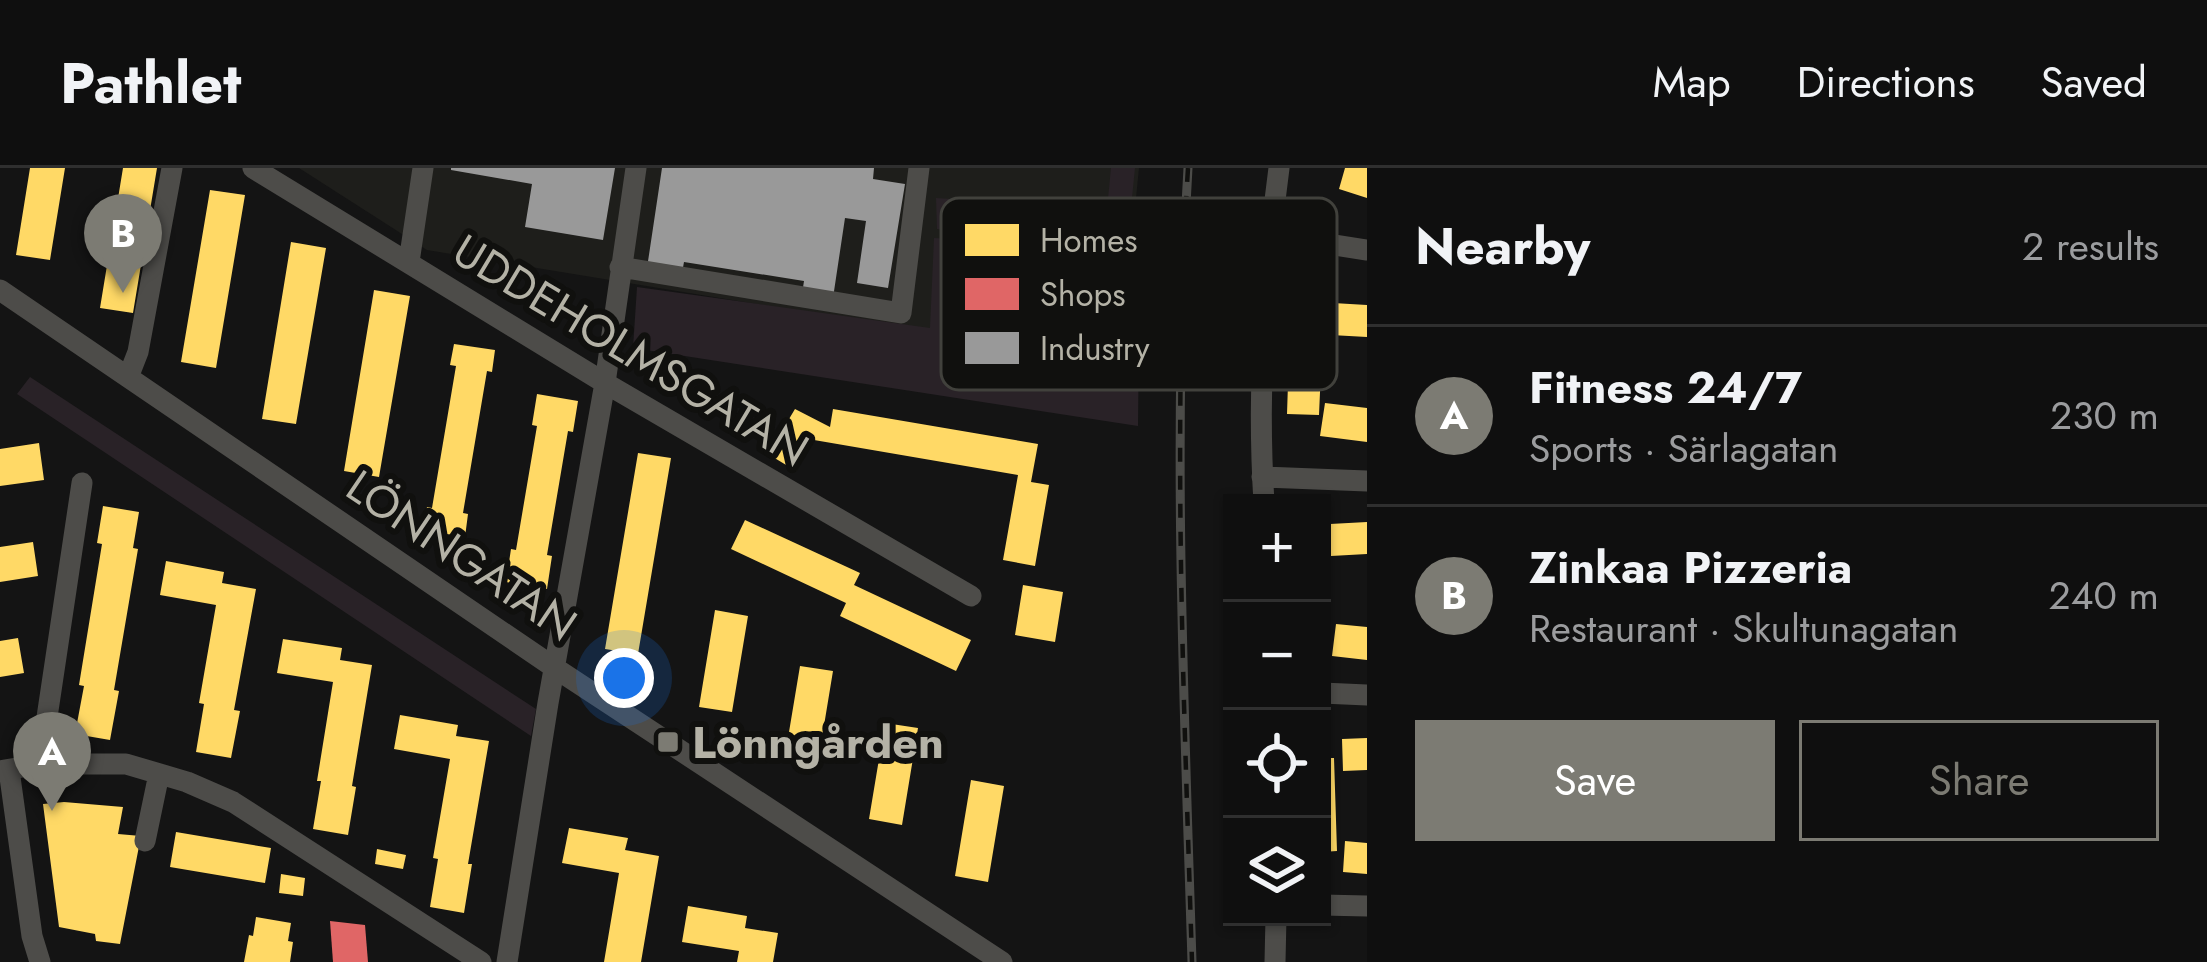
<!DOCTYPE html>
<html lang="en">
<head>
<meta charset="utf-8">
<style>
  body { margin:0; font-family:Jost,sans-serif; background:#181818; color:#f1f3f6 }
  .controls { position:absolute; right:36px; bottom:36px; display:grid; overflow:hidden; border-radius:0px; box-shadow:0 3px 9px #0004 }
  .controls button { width:108px; height:108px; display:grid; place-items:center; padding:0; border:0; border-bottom:3px solid #2f2f2f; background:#0f0f0f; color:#f1f3f6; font:60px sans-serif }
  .you { position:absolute; left:624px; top:510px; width:42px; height:42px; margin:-30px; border:9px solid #fff; border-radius:50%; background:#1a73e8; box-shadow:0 0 0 18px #1a73e833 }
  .badge { display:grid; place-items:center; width:78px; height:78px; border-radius:50%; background:#7c7b73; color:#fff; font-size:39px; font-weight:700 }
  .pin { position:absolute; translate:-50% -99px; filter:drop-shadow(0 3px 6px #0008) }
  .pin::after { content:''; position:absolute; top:63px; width:42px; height:36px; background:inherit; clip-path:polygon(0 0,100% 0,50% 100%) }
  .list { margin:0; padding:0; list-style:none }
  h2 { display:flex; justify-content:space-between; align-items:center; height:156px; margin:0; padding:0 48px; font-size:51px }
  h2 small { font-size:39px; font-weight:400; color:#9b9c9e }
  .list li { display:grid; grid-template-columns:78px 1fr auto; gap:36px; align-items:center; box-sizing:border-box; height:180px; padding:0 48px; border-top:3px solid #2f2f2f }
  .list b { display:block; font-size:45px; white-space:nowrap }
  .list p { margin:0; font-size:39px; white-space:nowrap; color:#9b9c9e }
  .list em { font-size:39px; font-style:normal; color:#9b9c9e }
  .actions { display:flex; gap:24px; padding:36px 48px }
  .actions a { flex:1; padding:27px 0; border:3px solid #7c7b73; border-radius:0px; text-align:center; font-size:42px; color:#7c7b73 }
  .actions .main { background:#7c7b73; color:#fff }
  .icon { flex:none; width:66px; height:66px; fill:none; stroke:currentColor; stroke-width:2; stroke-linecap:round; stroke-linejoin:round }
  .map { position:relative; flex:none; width:1367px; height:794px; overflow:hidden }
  header { display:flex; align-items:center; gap:72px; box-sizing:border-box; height:168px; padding:0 60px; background:#0f0f0f; border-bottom:3px solid #2f2f2f }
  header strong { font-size:57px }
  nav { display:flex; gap:66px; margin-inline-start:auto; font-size:42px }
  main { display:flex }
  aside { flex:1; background:#0f0f0f }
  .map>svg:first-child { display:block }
</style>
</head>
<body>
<header>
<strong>Pathlet</strong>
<nav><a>Map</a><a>Directions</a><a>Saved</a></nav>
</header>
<main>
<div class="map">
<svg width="1367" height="794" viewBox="0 0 1367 794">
  <rect width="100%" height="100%" fill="#141414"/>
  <path fill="#1e1e1b" d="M299 0H1139L1131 81 927 164 427 82Z"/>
  <path fill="#292227" d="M1111 0H1135L1127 79 1140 81 1138 258 633 180 637 119 930 160 934 70 1115 79 937 61 936 30 1107 41Z
    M30 209 536 541 531 568 17 226Z"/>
  <path fill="#ffd966" d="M30 0H65L50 92 16 87Z
    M123 0H157L133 145 100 140Z
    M1345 0H1367V30L1339 21Z
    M210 22 245 27 216 200 181 194Z
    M291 74 326 80 296 256 262 251Z
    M374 122 410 128 379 309 344 303Z
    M1333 135 1367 137V169L1331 167Z
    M1290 154 1323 155 1319 247 1287 246Z
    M454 176 495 182 492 204 487 203 463 345 468 346 465 369 423 362 427 339 432 340 456 198 450 197Z
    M537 226 578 233 573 264 568 263 547 387 552 388 547 421 506 414 511 381 516 382 537 258 532 257Z
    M1325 235 1367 240V274L1320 268Z
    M795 241 830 259 833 241 1038 276 1031 314 1049 317 1035 398 1003 392 1018 307 814 272 796 303 768 286Z
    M39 275 44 312 0 318V281Z
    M638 285 671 290 638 486 605 481Z
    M103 338 139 344 133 380 138 381 114 522 119 523 110 572 75 566 84 518 79 517 102 376 97 375Z
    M745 352 860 405 854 417 971 472 956 503 840 448 846 435 731 381Z
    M1367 354V386L1331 388 1330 356Z
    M33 374 38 408 0 414V379Z
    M166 393 224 404 222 415 256 421 234 542 240 543 231 590 196 584 204 536 199 535 216 437 160 427Z
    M1023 417 1063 424 1055 474 1015 467Z
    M715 442 748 448 732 544 699 539Z
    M1336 456 1367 459V492L1332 488Z
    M18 470 24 505 0 509V473Z
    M283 471 342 480 340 492 372 497 352 618 356 619 348 667 313 661 321 613H317L333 514 277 505Z
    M800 498 833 503 817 600 784 594Z
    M400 547 458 557 456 568 489 573 468 696H472L464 745 430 739 438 691 433 690 450 591 394 581Z
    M885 555 918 560 902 657 869 651Z
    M1367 570V602L1343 603 1342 571Z
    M1322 590H1334L1337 683 1322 684Z
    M971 612 1004 618 988 714 955 708Z
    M64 634 123 639 118 666 141 668 120 776 96 773 95 766 59 759 43 636Z
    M569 660 628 670 625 682 659 688 641 794H604L619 705 562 695Z
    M176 664 271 680 265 715 170 699Z
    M1345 673 1367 675V706L1343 704Z
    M377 681 406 687 403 701 375 696Z
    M281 706 305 710 303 728 279 725Z
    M688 738 747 748 745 760 778 765 773 794H737L739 783 682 774Z
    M256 749 291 755 288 773 293 774 290 794H244L249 767 253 768Z"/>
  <path fill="#e06666" d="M330 753 365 757 368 794H333Z"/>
  <path fill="#999" d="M451 0H615L603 72 525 59 532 16 451 2Z
    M662 0H874L873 11 905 16 888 120 857 115 866 53 845 50 833 130 802 126 804 113 684 94 682 105 647 100Z"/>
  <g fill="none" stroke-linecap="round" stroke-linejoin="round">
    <path stroke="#4d4c49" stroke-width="21" d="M253 0 605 215 971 428
      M1270 67 1367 82
      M409 94 423 0
      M620 99 901 145 919 0
      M0 122 555 500 1002 794
      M129 207 138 184 172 0
      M1262 309 1367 313
      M1264 335C1257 223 1264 111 1279 0
      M1322 525 1367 527
      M40 596 82 315
      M9 602 32 768 40 794
      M0 603 40 596H126L187 614 233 634 481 794
      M145 673 159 606
      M1322 737 1367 738
      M507 794 548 535 605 215 636 0
      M1275 794 1276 749"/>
    <defs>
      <path id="rail" d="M1188 0C1172 264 1184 530 1192 794"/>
    </defs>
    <use href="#rail" stroke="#4c4c49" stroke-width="9"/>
    <use href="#rail" stroke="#10100e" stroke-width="4.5" stroke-dasharray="14" stroke-linecap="butt"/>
  </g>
  <rect fill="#7c7b73" stroke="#10100e" stroke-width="4.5" x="656" y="562" width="24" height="24" rx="6"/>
  <g text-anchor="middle" stroke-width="12" stroke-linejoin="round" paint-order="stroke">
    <g font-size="45" fill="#b4b2a6" stroke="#10100e">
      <text transform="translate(631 182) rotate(31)" y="16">UDDEHOLMSGATAN</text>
      <text transform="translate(462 387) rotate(34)" y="16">LÖNNGATAN</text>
    </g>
    <g font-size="45" font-weight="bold" fill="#b4b2a6" stroke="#10100e" text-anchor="start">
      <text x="692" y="590">Lönngården</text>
    </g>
  </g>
  <rect x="941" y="30" width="396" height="192" rx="18" fill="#10100e" stroke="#41413c" stroke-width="3"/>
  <rect x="965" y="56" width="54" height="32" fill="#ffd966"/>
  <rect x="965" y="110" width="54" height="32" fill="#e06666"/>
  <rect x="965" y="164" width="54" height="32" fill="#999"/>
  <g font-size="33" fill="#b4b2a6">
    <text x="1040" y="84">Homes</text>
    <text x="1040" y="138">Shops</text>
    <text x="1040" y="192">Industry</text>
  </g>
</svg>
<div class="controls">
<button>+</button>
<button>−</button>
<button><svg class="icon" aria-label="locate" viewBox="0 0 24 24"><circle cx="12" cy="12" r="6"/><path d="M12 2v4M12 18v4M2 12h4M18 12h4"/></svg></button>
<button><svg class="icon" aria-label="layers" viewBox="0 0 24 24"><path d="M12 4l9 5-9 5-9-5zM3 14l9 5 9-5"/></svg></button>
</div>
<div class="you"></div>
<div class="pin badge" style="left:52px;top:643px">A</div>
<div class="pin badge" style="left:123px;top:125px">B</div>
</div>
<aside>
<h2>Nearby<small>2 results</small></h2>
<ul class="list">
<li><span class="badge">A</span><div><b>Fitness 24/7</b><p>Sports · Särlagatan</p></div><em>230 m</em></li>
<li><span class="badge">B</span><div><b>Zinkaa Pizzeria</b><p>Restaurant · Skultunagatan</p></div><em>240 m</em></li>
</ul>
<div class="actions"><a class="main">Save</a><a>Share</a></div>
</aside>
</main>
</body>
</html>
